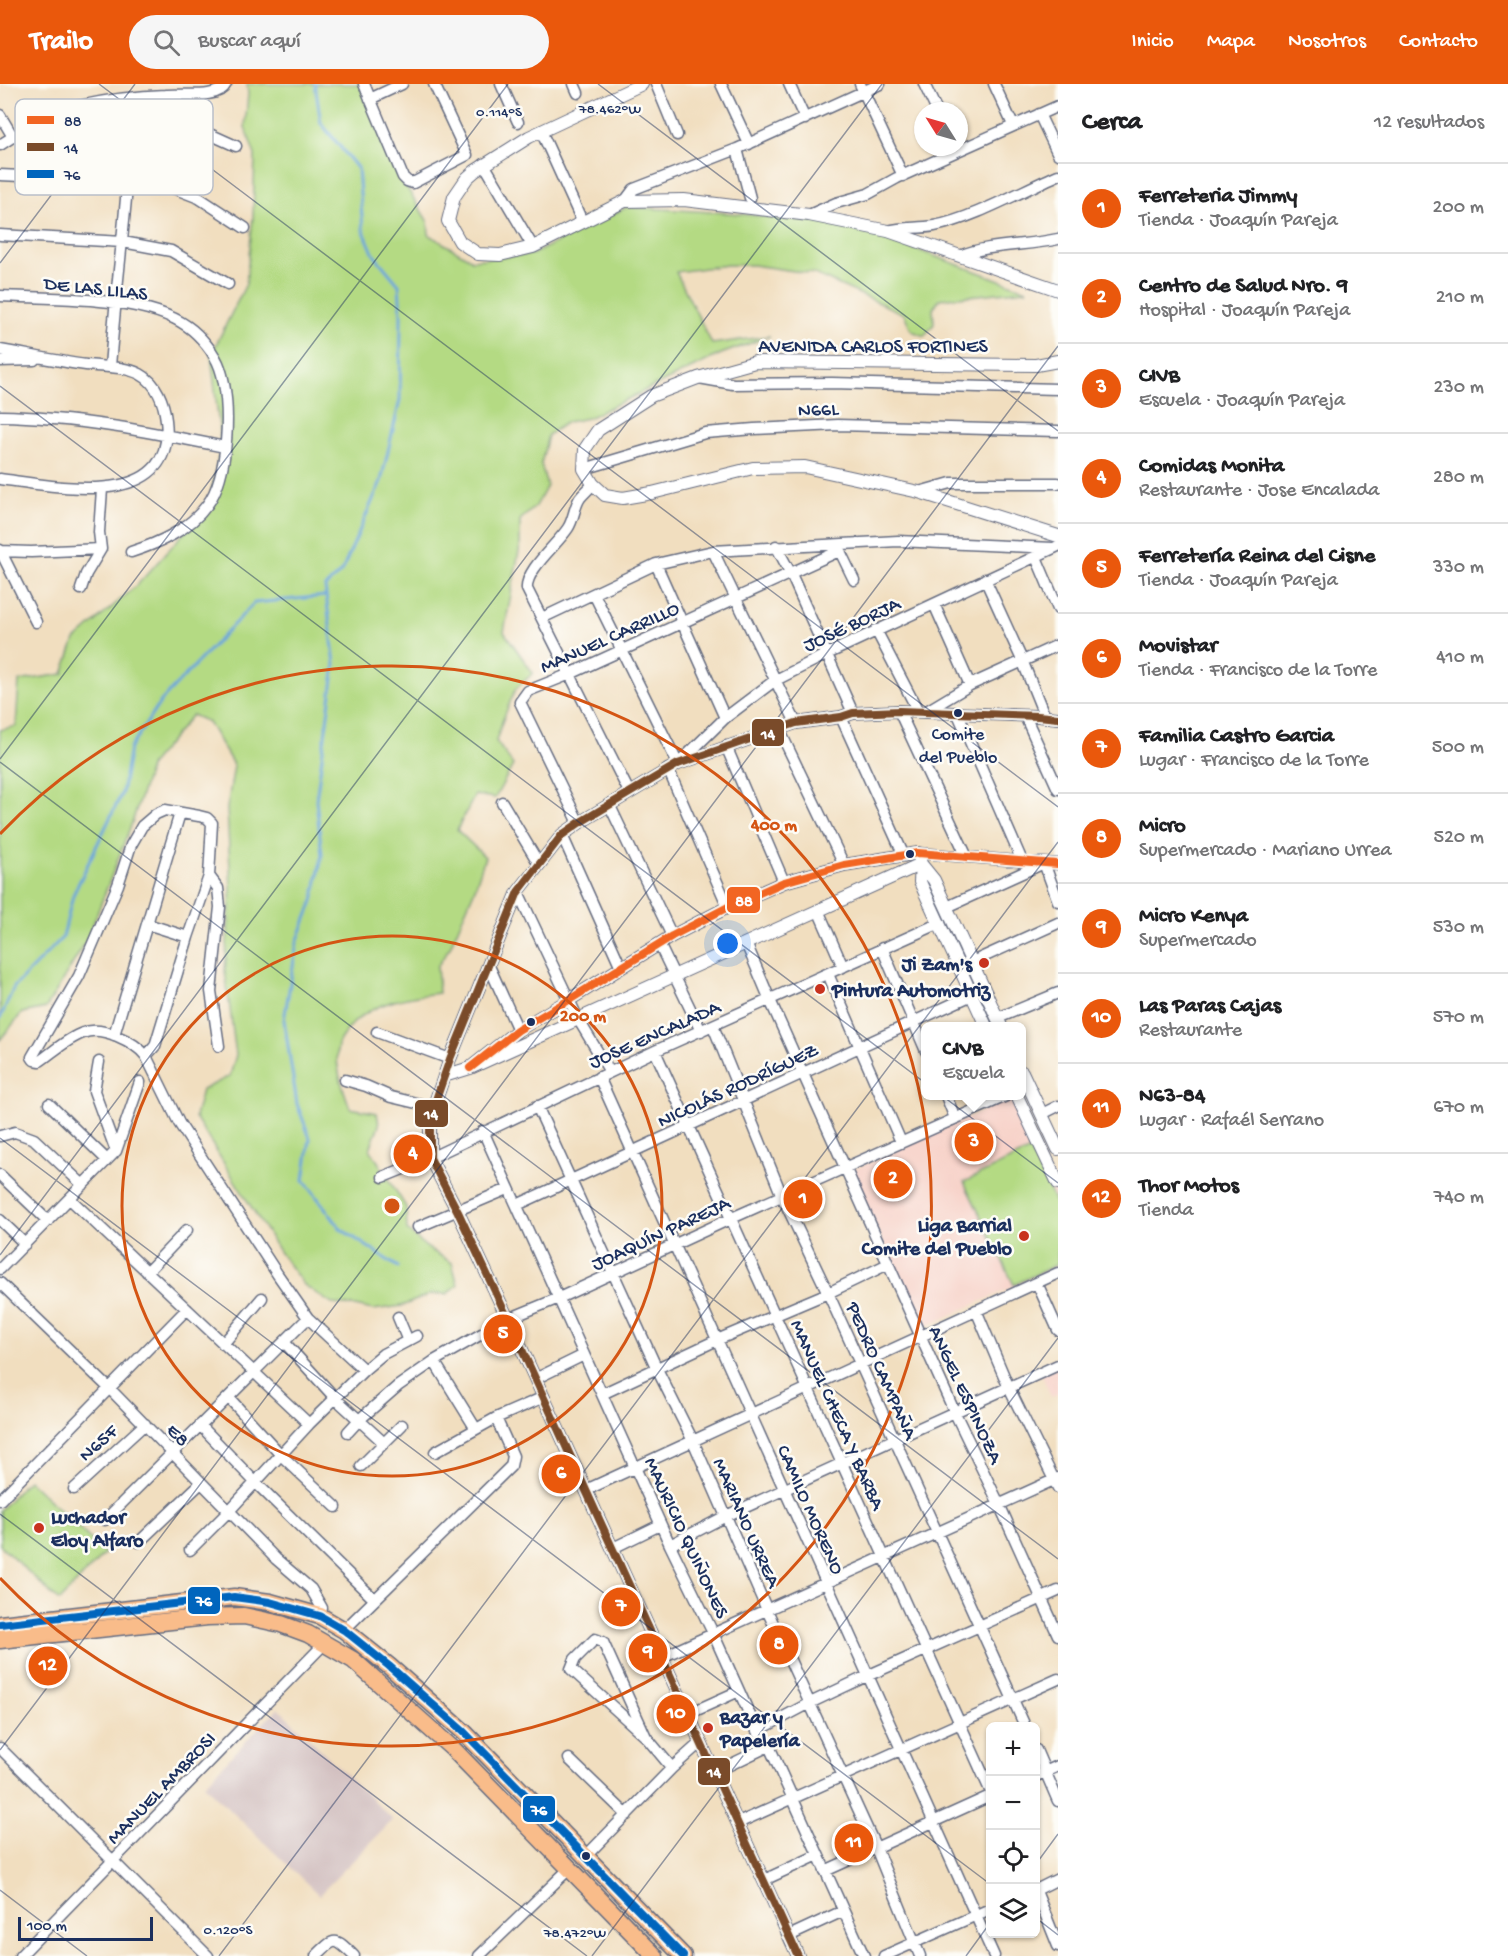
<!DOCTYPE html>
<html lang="es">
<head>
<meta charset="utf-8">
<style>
  body { margin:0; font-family:"Gochi Hand",sans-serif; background:#f6f6f6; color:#202124 }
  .controls { position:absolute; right:18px; bottom:18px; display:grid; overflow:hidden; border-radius:9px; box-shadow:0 2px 4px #0004 }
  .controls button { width:54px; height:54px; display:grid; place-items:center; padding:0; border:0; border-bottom:2px solid #e0e0e0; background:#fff; color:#202124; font:30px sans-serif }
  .compass { position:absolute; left:914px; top:18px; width:54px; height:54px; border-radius:50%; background:#fff; box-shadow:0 2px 4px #0004; rotate:307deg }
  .scale { position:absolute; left:18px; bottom:15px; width:135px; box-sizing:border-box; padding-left:6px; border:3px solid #1b2f5e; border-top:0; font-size:16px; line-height:21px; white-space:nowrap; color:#1b2f5e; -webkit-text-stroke:4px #fdfcf7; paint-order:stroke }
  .you { position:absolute; left:728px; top:860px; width:21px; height:21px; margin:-15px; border:4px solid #fff; border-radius:50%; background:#1a73e8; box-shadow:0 0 0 9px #1a73e833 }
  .badge { display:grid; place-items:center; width:39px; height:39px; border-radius:50%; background:#ea580c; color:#fff; font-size:20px; font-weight:700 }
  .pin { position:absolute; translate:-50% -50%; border:3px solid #fff; box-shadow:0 2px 6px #0006 }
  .popup { position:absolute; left:921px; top:938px; width:105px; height:78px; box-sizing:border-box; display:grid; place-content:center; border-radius:9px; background:#fff; filter:drop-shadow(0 2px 4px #0005); font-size:20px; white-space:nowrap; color:#757577 }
  .popup b { font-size:22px; color:#202124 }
  .popup::after { content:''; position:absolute; left:50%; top:100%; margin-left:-12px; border:12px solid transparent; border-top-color:#fff }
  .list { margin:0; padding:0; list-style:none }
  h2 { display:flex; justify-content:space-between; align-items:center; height:78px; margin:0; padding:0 24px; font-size:26px }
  h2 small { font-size:20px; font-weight:400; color:#757577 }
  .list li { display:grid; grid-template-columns:39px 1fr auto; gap:18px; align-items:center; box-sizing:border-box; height:90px; padding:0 24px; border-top:2px solid #e0e0e0 }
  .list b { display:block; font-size:22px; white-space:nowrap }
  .list p { margin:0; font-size:20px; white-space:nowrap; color:#757577 }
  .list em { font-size:20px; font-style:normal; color:#757577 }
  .icon { flex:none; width:33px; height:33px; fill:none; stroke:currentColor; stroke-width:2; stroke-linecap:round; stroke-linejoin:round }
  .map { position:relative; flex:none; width:1058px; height:1872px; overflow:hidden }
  header { display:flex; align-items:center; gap:36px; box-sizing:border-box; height:84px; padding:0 30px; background:#ea580c; color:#fff }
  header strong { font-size:28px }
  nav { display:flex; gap:33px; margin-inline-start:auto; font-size:21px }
  .search { width:420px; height:54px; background:#f6f6f6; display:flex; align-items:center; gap:15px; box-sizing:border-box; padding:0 21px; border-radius:33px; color:#757577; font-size:22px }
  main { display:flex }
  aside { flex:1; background:#fff }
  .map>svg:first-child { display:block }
</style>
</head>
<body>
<header>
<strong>Trailo</strong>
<div class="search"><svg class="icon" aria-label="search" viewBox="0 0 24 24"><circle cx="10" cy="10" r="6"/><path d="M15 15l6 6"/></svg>Buscar aquí</div>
<nav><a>Inicio</a><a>Mapa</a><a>Nosotros</a><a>Contacto</a></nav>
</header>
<main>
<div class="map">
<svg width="1058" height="1872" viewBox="0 0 1058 1872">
  <rect width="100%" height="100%" fill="#fdfcf7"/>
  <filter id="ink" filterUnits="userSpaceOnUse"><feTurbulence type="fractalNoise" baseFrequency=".0167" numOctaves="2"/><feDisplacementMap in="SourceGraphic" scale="12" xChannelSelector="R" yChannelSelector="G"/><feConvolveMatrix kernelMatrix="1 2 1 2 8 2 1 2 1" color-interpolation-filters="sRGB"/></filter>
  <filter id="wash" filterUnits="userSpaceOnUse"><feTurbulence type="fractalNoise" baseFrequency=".008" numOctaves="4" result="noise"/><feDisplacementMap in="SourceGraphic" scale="24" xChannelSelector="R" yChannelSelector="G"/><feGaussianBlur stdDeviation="1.35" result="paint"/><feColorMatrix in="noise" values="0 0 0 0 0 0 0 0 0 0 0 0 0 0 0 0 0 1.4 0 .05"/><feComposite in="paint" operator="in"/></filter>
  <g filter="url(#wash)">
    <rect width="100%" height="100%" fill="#f1debf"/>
    <path fill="#f7d1c8" d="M1013 1013 1058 1111V1183L922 1244 851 1087Z
      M1058 1281V1310L1051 1313 1041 1289Z"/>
    <path fill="#d2bfc0" d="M278 1624 393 1736 319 1811 204 1701Z"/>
    <path fill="#b4da83" stroke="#688470" stroke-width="1.5" d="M247 0H364L404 99 428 138 429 151 472 176 533 170 627 123 729 129 816 137 885 154 1027 206 939 215 933 225 934 240 924 252 912 247 904 230 815 190 753 181H727L676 188 712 260 770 252 721 270 588 334 567 338 548 351 541 380 547 402 536 422 520 436V462L504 548 533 589 515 606 502 638 496 657 513 681 495 714 475 711 457 746 485 773 474 807 450 863 437 883 439 909C405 913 366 919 345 949 342 953 339 956 338 961 334 982 343 1004 350 1024L377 1029 379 1041 370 1065 406 1123 407 1146 426 1163 452 1179 458 1201 447 1210H431L402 1222 373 1226 355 1222 332 1220 304 1201 280 1169 195 1033 202 1006 230 992 236 971 225 887 231 805 227 724 234 682 208 638 192 631 151 680 133 736 87 856 46 924 22 929 0 956V646L16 642 19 597 63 590 75 556 139 499 209 421 221 361 211 271 246 200 253 133 255 71 245 43 248 10Z
      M1030 1066 1058 1124V1180L1014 1201 964 1098Z
      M28 1396 105 1469 59 1517 0 1461V1426Z"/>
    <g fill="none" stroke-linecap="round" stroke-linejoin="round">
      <path stroke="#6ba5db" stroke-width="3" d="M315 0 321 39 358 85 363 145 374 171 399 201 401 232 400 316 381 397 342 487 325 503 335 580 316 716 322 771 313 817 297 858 284 936 297 1020 310 1054 304 1096 341 1145 398 1183
        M0 935 14 903 63 853 73 811 122 709 130 664 161 617 254 519 326 512"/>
    </g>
  </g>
  <g filter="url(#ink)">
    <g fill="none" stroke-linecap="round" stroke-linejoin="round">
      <defs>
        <path id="minor" d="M364 0 403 93 407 97 413 99 467 71 434 0
          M501 0 518 38
          M574 0 578 9
          M656 0 677 51
          M721 0 749 60
          M789 0 805 35
          M860 0 903 92
          M924 0 937 27
          M994 0 1013 41
          M370 15 402 0
          M81 23 92 28 114 30 132 35 205 48 236 62
          M1039 30 1058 70
          M0 31 13 53
          M541 47 582 137
          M0 61C23 46 52 29 79 22 106 16 138 12 166 11 182 9 218 16 226 0
          M737 65 750 114
          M484 80 533 163
          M0 91 127 97 168 102 199 114 245 144
          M625 117 634 105 737 65 880 0
          M809 131 836 119 868 110 897 94 1058 22
          M888 147C903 142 918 145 934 142 972 135 1021 107 1058 91
          M0 151 123 158 171 167 228 200
          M960 172C987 160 1027 162 1058 155
          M0 212C53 215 143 211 187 242 200 251 215 269 220 284 232 318 229 392 207 421 189 446 159 459 131 468
          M0 266C29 271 57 277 86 281 103 283 124 282 140 290 157 299 164 319 166 336 177 429 55 402 0 395
          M0 277 34 276
          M110 283C116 200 128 118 132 35
          M699 294 733 300 832 299 1058 305
          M0 332C76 333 151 348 225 363
          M584 385 705 349 754 345 838 341 1058 347
          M593 400C589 405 584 409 580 414 574 423 574 435 568 444 557 461 525 486 527 505L629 708
          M919 408 951 399H1058
          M837 461 854 496
          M776 462 791 490 853 629
          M0 466 36 538
          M0 467 31 468 101 465
          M713 467 796 639
          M1036 473 1058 525
          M656 480 725 634
          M985 495 1022 576 1045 633
          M81 505 86 490 101 465 99 448 102 405
          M594 510 678 680 725 634 774 597 827 570 1058 462
          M934 520 970 601
          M542 534 656 480 713 467 898 457 1053 464
          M876 546 918 627
          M899 627 967 773
          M925 628 970 601 1058 561
          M958 630 1022 777
          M1025 632 1058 705
          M841 633 904 772
          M779 645 844 781
          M726 662 784 798
          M668 685 728 823
          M502 718 539 780
          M609 720 672 852
          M579 739 520 618 528 607 570 590 839 467
          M562 751 621 883
          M918 769 1058 780
          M209 792 218 804 220 823 211 907 219 962
          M518 808 578 935 610 988
          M947 823 1044 779 1058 817
          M818 826 843 883
          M147 840 188 853
          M746 859 770 916 955 1329 999 1420 1058 1551
          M659 860 701 947
          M882 864 926 967
          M972 878 1058 839
          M489 882 518 946
          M828 890 901 1058
          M998 934 1058 909
          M713 942 782 1112 828 1209 1025 1642
          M377 948 450 975
          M114 951 180 729
          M655 967 990 1706
          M146 972 155 962 188 853 209 792 212 739 207 734 199 732 165 726 156 730 142 742 131 761 118 801 79 892 32 973 34 976 40 977C53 968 68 954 83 949 102 941 135 958 146 972L179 1039 278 1191 308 1234 364 1286
          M99 978 94 1007 116 1067
          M599 993 994 1872
          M345 996 366 1002 391 1013 433 1023
          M946 1012 955 1034
          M49 1020 107 1076
          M537 1022 657 1285 693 1357 767 1526 876 1764 920 1872
          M1042 1030 1058 1022
          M483 1047 670 1461 713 1549 757 1647 769 1662 864 1872
          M0 1052 15 1048 34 1055 83 1101
          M0 1091 48 1137
          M383 1093 430 1074 655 967 940 839
          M70 1115 309 1340
          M517 1121 972 911
          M0 1136 25 1160
          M418 1143 508 1105
          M0 1185 116 1067 140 998
          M147 1188 187 1146
          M0 1199 110 1305 276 1475 311 1505 322 1524 320 1532
          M1037 1199 1058 1246
          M976 1226 1009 1304 1058 1404
          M398 1233 408 1257
          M285 1259 336 1315 383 1358
          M223 1260 262 1214
          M434 1277 476 1345
          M535 1295 584 1271
          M602 1310 717 1256 828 1209 888 1180
          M229 1314 281 1371 336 1423
          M200 1341 255 1398 374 1515
          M348 1348 359 1336 398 1302 434 1277 508 1235 559 1214 732 1134 1006 1012
          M435 1368 496 1334 544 1313
          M361 1382 402 1341
          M74 1405 145 1340
          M586 1406 1058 1189
          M0 1416 187 1225
          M105 1436 308 1234
          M139 1458 201 1399
          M670 1461 726 1432 1058 1281
          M613 1464 660 1441
          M190 1466 229 1427 309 1340 364 1286 383 1270 417 1252
          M344 1546 511 1382 513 1372 496 1334
          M662 1573 1058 1394
          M688 1630 739 1607
          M757 1647 810 1619 867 1592 1058 1507
          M646 1653 603 1558 595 1555 575 1575 571 1585 646 1653 672 1684
          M0 1664 208 1872
          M1036 1666 1058 1717
          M569 1675 627 1731
          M715 1688 769 1662
          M1036 1692 1058 1682
          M738 1739 1058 1595
          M585 1773 672 1684 701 1658
          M825 1787 990 1712
          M764 1796 818 1771
          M1036 1806 1058 1795
          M1036 1807 1058 1862
          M789 1852 843 1827
          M20 1872 325 1559
          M316 1872C335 1853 335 1853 354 1872
          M479 1872 569 1785
          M884 1872 990 1825"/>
        <path id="tertiary" d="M642 0 529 53 475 87 467 94 454 113 448 137 460 158 478 170 500 171 533 163 625 117 684 116 809 131 888 147 1058 206
          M1058 277 1036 281 755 278 698 294 651 312 598 346 585 365 584 385 593 400 605 411 623 414 652 409 753 384 805 383 919 408 1058 452
          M921 780 934 796 1001 942
          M470 984 518 946 569 916 672 852 728 823 784 798 844 781 918 769 921 780 920 798 986 942
          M1022 988 1058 1065
          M444 992 470 984 921 780
          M1017 1012 1058 1099
          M798 1872 508 1235 458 1128 430 1074V1033L450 975 518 808 562 751 579 739 678 680 796 639 841 633 853 629 899 627 1038 632 1058 634"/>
        <path id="primary" d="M0 1540 234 1513 270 1518 320 1532 344 1546 389 1582 464 1648 683 1872
          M0 1556 207 1533 244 1532 281 1540 308 1550 353 1576 453 1665 655 1872"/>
      </defs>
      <use href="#minor" stroke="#666c80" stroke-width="13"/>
      <use href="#tertiary" stroke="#666c80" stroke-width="14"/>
      <use href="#primary" stroke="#666c80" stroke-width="19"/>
      <use href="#minor" stroke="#fff" stroke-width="10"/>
      <use href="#tertiary" stroke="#fff" stroke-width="12"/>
      <use href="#primary" stroke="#f9bc8a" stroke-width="16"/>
      <defs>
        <path id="bus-1" d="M470 984 518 946 569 916 672 852 728 823 784 798 844 781 918 769 1058 780"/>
        <path id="bus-2" d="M798 1872 508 1235 458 1128 430 1074V1033L450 975 518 808 562 751 579 739 678 680 796 639 841 633 853 629 899 627 1038 632 1058 634"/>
        <path id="bus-3" d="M0 1540 234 1513 270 1518 320 1532 344 1546 389 1582 464 1648 683 1872"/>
      </defs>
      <use href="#bus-1" stroke="#fdfcf7" stroke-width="12"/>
      <use href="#bus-2" stroke="#fdfcf7" stroke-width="12"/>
      <use href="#bus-3" stroke="#fdfcf7" stroke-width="12"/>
      <use href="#bus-1" stroke="#f26522" stroke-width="8"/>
      <use href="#bus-2" stroke="#7a4b2a" stroke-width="8"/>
      <use href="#bus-3" stroke="#0065bd" stroke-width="8"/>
    </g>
  </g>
  <path fill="none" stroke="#1b2f5e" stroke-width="1.5" stroke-opacity="0.45" d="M99 0 1058 723M598 0 1058 347M0 179 135 0M0 302 1058 1099M0 675 508 0M0 678 1058 1475M0 1054 990 1800M0 1171 882 0M0 1430 587 1872M0 1666 1058 262M1036 1780 1058 1750M0 1806 87 1872M1036 1834 1058 1851M219 1872 1058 758M592 1872 1058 1254M966 1872 990 1839"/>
  <g fill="none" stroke="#d45514" stroke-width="3">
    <circle cx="392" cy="1122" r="270"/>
    <path d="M0 750A540 540 0 1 1 0 1494"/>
  </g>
  <g fill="#1b2f5e" stroke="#fdfcf7" stroke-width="2">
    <circle cx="958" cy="629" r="5"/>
    <circle cx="910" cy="770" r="5"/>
    <circle cx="531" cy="938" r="5"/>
    <circle cx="586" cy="1772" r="5"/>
  </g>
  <g fill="#c8321e" stroke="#fdfcf7" stroke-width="2">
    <circle cx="984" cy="879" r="6"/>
    <circle cx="820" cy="905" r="6"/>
    <circle cx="1024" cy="1152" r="6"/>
    <circle cx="39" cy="1444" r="6"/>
    <circle cx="708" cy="1644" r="6"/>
  </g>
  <g text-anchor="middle" stroke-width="5" stroke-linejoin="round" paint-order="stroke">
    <g font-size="18" fill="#1b2f5e" stroke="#fdfcf7">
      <text x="958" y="655">Comite<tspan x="958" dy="23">del Pueblo</tspan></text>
    </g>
    <g font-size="20" fill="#1b2f5e" stroke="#fdfcf7">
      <text transform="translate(96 203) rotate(6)" y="7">DE LAS LILAS</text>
      <text x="873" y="268">AVENIDA CARLOS FORTINES</text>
      <text transform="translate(818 324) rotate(-2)" y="7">N66L</text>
      <text transform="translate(851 539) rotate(-25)" y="7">JOSÉ BORJA</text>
      <text transform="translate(609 552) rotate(-24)" y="7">MANUEL CARRILLO</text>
      <text transform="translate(654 949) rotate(-24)" y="7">JOSE ENCALADA</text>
      <text transform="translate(737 1000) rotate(-25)" y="7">NICOLÁS RODRÍGUEZ</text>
      <text transform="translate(660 1148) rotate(-25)" y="7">JOAQUÍN PAREJA</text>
      <text transform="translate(883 1286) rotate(66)" y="7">PEDRO CAMPAÑA</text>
      <text transform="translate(967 1310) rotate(65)" y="7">ANGEL ESPINOZA</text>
      <text transform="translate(839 1330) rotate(66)" y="7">MANUEL CHECA Y BARBA</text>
      <text transform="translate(179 1350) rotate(47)" y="7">E8</text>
      <text transform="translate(97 1358) rotate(-42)" y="7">N65F</text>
      <text transform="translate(812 1425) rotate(66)" y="7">CAMILO MORENO</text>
      <text transform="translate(748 1438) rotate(66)" y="7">MARIANO URREA</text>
      <text transform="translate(688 1453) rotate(65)" y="7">MAURICIO QUIÑONES</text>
      <text transform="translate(160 1703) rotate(-46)" y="7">MANUEL AMBROSI</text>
    </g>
    <g font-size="20" font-weight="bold" fill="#1b2f5e" stroke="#fdfcf7" text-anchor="start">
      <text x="972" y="886" text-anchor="end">Ji Zam's</text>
      <text x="832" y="912">Pintura Automotriz</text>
      <text x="1012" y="1147" text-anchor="end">Liga Barrial<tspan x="1012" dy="23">Comite del Pueblo</tspan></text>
      <text x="51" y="1439">Luchador<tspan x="51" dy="23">Eloy Alfaro</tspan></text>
      <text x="720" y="1639">Bazar y<tspan x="720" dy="23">Papelería</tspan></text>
    </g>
  </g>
  <rect x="15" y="15" width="198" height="96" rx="9" fill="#fdfcf7" stroke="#b9bec9" stroke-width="1.5"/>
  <rect x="27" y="32" width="27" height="8" fill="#f26522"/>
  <rect x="27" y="59" width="27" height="8" fill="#7a4b2a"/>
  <rect x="27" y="86" width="27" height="8" fill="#0065bd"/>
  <g font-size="16" fill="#1b2f5e">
    <text x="64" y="42">88</text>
    <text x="64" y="69">14</text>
    <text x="64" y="96">76</text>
  </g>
  <g font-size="15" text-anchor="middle" fill="#1b2f5e" stroke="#fdfcf7" stroke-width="5" stroke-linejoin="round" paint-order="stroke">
    <text x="610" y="29">78.462°W</text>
    <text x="499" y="32">0.114°S</text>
    <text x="228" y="1850">0.120°S</text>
    <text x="575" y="1853">78.472°W</text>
  </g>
  <circle cx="392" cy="1122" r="9" fill="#d45514" stroke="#fdfcf7" stroke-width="3"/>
  <g font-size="18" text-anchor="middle" font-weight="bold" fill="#d45514" stroke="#fdfcf7" stroke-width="5" stroke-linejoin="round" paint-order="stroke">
    <text x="774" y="746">400 m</text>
    <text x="583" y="937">200 m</text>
  </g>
  <g stroke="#fdfcf7" stroke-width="2">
    <rect x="751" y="634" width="34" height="29" rx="6" fill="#7a4b2a"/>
    <rect x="726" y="802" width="35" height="28" rx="6" fill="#f26522"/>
    <rect x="414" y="1015" width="35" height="29" rx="6" fill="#7a4b2a"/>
    <rect x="187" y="1502" width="34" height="29" rx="6" fill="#0065bd"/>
    <rect x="697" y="1673" width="34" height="29" rx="6" fill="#7a4b2a"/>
    <rect x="522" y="1711" width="34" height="28" rx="6" fill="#0065bd"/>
  </g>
  <g font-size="16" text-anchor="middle" font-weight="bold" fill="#fff">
    <text x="768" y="655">14</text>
    <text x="744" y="822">88</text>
    <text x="431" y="1035">14</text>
    <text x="204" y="1522">76</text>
    <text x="714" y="1693">14</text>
    <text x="539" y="1731">76</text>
  </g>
</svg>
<div class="controls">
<button>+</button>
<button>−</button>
<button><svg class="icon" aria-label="locate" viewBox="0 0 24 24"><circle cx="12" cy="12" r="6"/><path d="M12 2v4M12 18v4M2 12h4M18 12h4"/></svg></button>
<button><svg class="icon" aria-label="layers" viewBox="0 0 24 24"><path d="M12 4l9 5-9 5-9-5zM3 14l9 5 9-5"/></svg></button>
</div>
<svg class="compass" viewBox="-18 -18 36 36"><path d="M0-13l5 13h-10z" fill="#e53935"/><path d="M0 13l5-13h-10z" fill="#757577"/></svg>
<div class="scale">100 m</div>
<div class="you"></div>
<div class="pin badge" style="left:803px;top:1115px">1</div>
<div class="pin badge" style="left:893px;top:1095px">2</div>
<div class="pin badge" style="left:974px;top:1058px">3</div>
<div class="popup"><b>CIVB</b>Escuela</div>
<div class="pin badge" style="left:413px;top:1070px">4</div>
<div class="pin badge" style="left:503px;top:1250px">5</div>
<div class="pin badge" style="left:561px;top:1390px">6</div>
<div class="pin badge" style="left:621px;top:1523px">7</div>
<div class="pin badge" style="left:779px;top:1561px">8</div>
<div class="pin badge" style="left:648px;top:1569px">9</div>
<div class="pin badge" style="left:676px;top:1630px">10</div>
<div class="pin badge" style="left:854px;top:1759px">11</div>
<div class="pin badge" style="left:48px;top:1582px">12</div>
</div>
<aside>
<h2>Cerca<small>12 resultados</small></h2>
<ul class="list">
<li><span class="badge">1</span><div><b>Ferreteria Jimmy</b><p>Tienda · Joaquín Pareja</p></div><em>200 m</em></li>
<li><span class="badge">2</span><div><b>Centro de Salud Nro. 9</b><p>Hospital · Joaquín Pareja</p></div><em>210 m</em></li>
<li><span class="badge">3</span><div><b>CIVB</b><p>Escuela · Joaquín Pareja</p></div><em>230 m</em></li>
<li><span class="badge">4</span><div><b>Comidas Monita</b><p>Restaurante · Jose Encalada</p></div><em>280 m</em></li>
<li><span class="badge">5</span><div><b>Ferretería Reina del Cisne</b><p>Tienda · Joaquín Pareja</p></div><em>330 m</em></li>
<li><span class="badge">6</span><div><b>Movistar</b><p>Tienda · Francisco de la Torre</p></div><em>410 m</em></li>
<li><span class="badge">7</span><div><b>Familia Castro Garcia</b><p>Lugar · Francisco de la Torre</p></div><em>500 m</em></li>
<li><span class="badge">8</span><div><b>Micro</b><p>Supermercado · Mariano Urrea</p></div><em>520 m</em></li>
<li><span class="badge">9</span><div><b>Micro Kenya</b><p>Supermercado</p></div><em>530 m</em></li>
<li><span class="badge">10</span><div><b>Las Paras Cajas</b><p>Restaurante</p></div><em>570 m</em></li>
<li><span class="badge">11</span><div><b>N63-84</b><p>Lugar · Rafaél Serrano</p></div><em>670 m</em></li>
<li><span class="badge">12</span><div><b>Thor Motos</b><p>Tienda</p></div><em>740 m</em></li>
</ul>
</aside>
</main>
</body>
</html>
